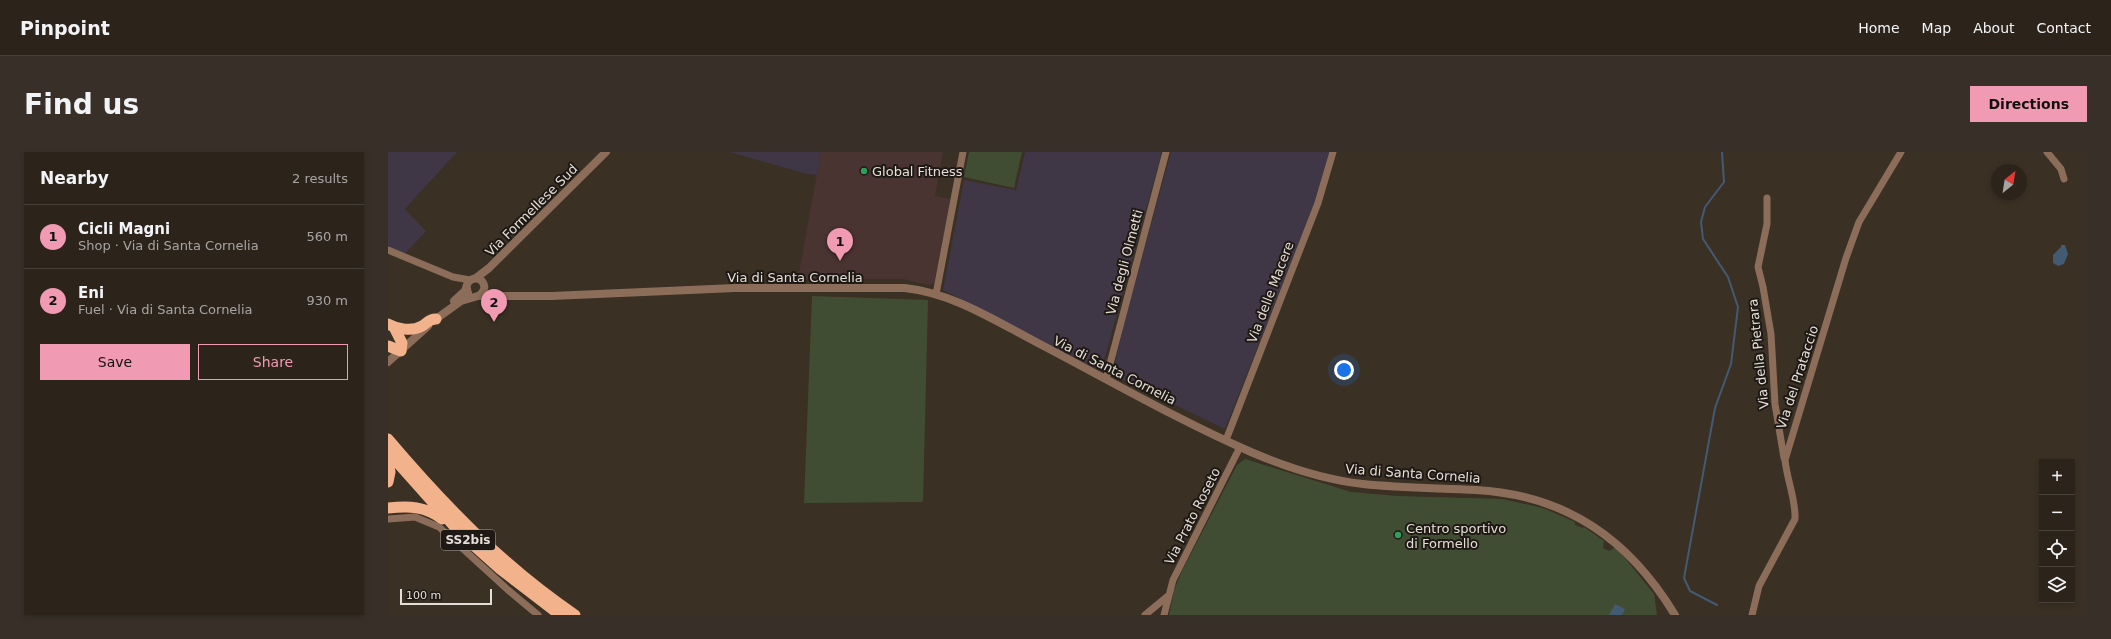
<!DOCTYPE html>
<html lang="en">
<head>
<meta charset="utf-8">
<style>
  body { margin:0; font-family:"DejaVu Sans",sans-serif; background:#383028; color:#f1f3f6 }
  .controls { position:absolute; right:12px; bottom:12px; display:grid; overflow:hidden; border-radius:0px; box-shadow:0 2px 6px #0003 }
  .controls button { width:36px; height:36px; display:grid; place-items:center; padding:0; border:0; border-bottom:1px solid #48413a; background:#2c241b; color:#f1f3f6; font:20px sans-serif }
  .compass { position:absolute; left:1603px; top:12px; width:36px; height:36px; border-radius:50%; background:#2c241b; box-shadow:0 2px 6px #0003; rotate:30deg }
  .scale { position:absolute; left:12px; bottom:10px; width:92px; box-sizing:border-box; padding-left:4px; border:2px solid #e5ded6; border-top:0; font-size:11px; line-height:14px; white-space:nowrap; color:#e5ded6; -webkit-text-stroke:3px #1e1914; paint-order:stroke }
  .you { position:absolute; left:956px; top:218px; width:14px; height:14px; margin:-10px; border:3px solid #fff; border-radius:50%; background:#1a73e8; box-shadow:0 0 0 6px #1a73e833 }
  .badge { display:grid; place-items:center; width:26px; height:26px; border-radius:50%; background:#f19ab3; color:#111; font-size:13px; font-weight:700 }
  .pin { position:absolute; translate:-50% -33px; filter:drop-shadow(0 1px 2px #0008) }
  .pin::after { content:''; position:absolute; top:21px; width:14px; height:12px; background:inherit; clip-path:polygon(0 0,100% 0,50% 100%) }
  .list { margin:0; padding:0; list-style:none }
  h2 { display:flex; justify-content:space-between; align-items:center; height:52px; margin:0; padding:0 16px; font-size:17px }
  h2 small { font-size:13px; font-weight:400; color:#a6a4a3 }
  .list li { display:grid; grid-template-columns:26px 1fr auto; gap:12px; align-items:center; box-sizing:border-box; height:64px; padding:0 16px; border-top:1px solid #48413a }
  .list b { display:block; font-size:15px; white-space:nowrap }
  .list p { margin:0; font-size:13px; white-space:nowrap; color:#a6a4a3 }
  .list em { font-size:13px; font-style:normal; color:#a6a4a3 }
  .actions { display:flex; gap:8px; padding:12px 16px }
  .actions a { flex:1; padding:9px 0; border:1px solid #f19ab3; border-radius:0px; text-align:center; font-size:14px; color:#f19ab3 }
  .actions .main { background:#f19ab3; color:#111 }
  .icon { flex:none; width:22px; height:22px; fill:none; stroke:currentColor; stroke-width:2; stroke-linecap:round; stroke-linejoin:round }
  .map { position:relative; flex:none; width:1699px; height:463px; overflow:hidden; border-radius:0px }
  header { display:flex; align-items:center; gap:24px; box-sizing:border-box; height:56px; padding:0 20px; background:#2c241b; border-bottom:1px solid #48413a }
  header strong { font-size:19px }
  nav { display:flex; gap:22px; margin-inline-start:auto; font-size:14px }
  .intro { display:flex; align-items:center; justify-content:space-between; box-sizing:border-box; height:96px; padding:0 24px }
  h1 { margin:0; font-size:28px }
  .button { padding:10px 18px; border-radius:0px; background:#f19ab3; color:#111; font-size:14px; font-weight:700 }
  main { display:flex; gap:24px; padding:0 24px }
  aside { flex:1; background:#2c241b; border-radius:0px; box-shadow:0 2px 6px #0003 }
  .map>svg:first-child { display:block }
</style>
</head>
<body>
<header>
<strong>Pinpoint</strong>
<nav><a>Home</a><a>Map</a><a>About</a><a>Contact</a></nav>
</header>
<div class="intro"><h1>Find us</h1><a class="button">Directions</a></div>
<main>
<aside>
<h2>Nearby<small>2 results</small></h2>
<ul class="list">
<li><span class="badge">1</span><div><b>Cicli Magni</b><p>Shop · Via di Santa Cornelia</p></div><em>560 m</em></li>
<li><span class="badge">2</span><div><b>Eni</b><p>Fuel · Via di Santa Cornelia</p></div><em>930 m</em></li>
</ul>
<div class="actions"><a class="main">Save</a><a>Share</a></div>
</aside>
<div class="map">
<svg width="1699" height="463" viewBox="0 0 1699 463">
  <rect width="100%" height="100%" fill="#3b3024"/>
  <path fill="#493432" d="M433 0H555L547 44 563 47 546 131 541 133 515 127H410Z"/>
  <path fill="#3f3646" d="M0 0H69L17 57 38 79 17 102 0 95Z
    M341 0H433L429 23 419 22Z
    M637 0H774L713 219 555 138 576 28 628 38Z
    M783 0H943L931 41 837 277 724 223 737 167Z"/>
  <path fill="#414d32" d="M581 0H634L626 36 576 25Z
    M424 144 540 148 535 350 416 351Z
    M857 307 963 340 1009 344 1114 347 1155 356 1187 370V373L1195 376 1196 375 1216 389 1215 396 1221 399 1228 395 1266 442 1269 463H781L786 439 793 421 849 313Z"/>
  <path fill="#435a73" d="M1673 93H1677L1680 102 1676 112 1670 114 1665 111V103L1673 95Z
    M1227 452 1237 457 1234 463H1221Z"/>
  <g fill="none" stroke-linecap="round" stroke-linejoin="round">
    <path stroke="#435a73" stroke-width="2" d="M1329 453 1302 439 1296 426 1327 256 1343 212 1350 155 1340 125 1315 87 1313 70 1317 55 1336 30 1334 0"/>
    <path stroke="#8c6d5a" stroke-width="7" d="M1659 0 1673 17 1676 27
      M1379 46V72L1370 115 1375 135 1383 182 1387 252 1396 306
      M0 98 65 125 82 128
      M548 142 575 0
      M718 227 778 0
      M838 288 930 51 945 0
      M0 367 27 365 51 375 120 438 150 463
      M757 463 780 444
      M776 463 785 428 852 295
      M1364 463 1371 434 1407 367C1408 348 1399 328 1397 308L1458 106 1471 70 1513 0"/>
    <path stroke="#8c6d5a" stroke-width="8" d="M88 126 101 116 218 0
      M80 141 78 136 80 130C92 119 104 137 90 144
      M66 149 79 137
      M48 167 73 149 90 144H164L347 136H517C564 141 606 168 648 190 719 227 790 268 863 300 898 315 938 328 975 332 1013 336 1050 336 1088 338 1178 343 1241 387 1287 463
      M0 210 40 174"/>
    <path stroke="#f2b28c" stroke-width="11" d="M0 172C9 177 24 180 34 174 39 171 41 167 48 167
      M0 194 13 199 14 191 6 175
      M0 287C56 353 115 414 187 463
      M0 300 74 383 112 417 172 463
      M0 309 2 320 0 330
      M0 356C21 354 37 354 54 367"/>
  </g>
  <g fill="#2e9e5b" stroke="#1e1914" stroke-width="1.5">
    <circle cx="476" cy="19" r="4"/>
    <circle cx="1010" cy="383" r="4"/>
  </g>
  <g text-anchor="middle" stroke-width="4" stroke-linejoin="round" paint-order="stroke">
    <rect fill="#1e1914" stroke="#a9a39c" stroke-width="1" x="53" y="378" width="54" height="20" rx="3"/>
    <g font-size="12" font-weight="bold" fill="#e5ded6">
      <text x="80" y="392">SS2bis</text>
    </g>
    <g font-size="13" fill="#e5ded6" stroke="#1e1914" text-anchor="start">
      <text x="484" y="24">Global Fitness</text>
      <text x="1018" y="381">Centro sportivo<tspan x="1018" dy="15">di Formello</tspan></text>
    </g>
    <g font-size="13" fill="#e5ded6" stroke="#1e1914">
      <text transform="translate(143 58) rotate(-45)" y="5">Via Formellese Sud</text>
      <text transform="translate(736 110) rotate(-75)" y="5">Via degli Olmetti</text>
      <text x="407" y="130">Via di Santa Cornelia</text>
      <text transform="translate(882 140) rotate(-69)" y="5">Via delle Macere</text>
      <text transform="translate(1370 202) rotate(-96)" y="5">Via della Pietrara</text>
      <text transform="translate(727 218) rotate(27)" y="5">Via di Santa Cornelia</text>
      <text transform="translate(1409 225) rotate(-72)" y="5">Via del Prataccio</text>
      <text transform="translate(1025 321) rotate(4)" y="5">Via di Santa Cornelia</text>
      <text transform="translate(804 364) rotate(-63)" y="5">Via Prato Roseto</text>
    </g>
  </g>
</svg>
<div class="controls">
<button>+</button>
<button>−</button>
<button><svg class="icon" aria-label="locate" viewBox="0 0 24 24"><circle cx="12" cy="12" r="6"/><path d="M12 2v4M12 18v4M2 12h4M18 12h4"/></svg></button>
<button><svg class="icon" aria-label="layers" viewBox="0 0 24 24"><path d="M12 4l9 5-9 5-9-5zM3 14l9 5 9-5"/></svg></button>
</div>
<svg class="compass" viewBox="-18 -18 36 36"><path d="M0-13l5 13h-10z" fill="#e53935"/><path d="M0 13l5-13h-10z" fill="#a6a4a3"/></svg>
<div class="scale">100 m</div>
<div class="you"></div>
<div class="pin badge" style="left:452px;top:109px">1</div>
<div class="pin badge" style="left:106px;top:170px">2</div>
</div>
</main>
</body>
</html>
